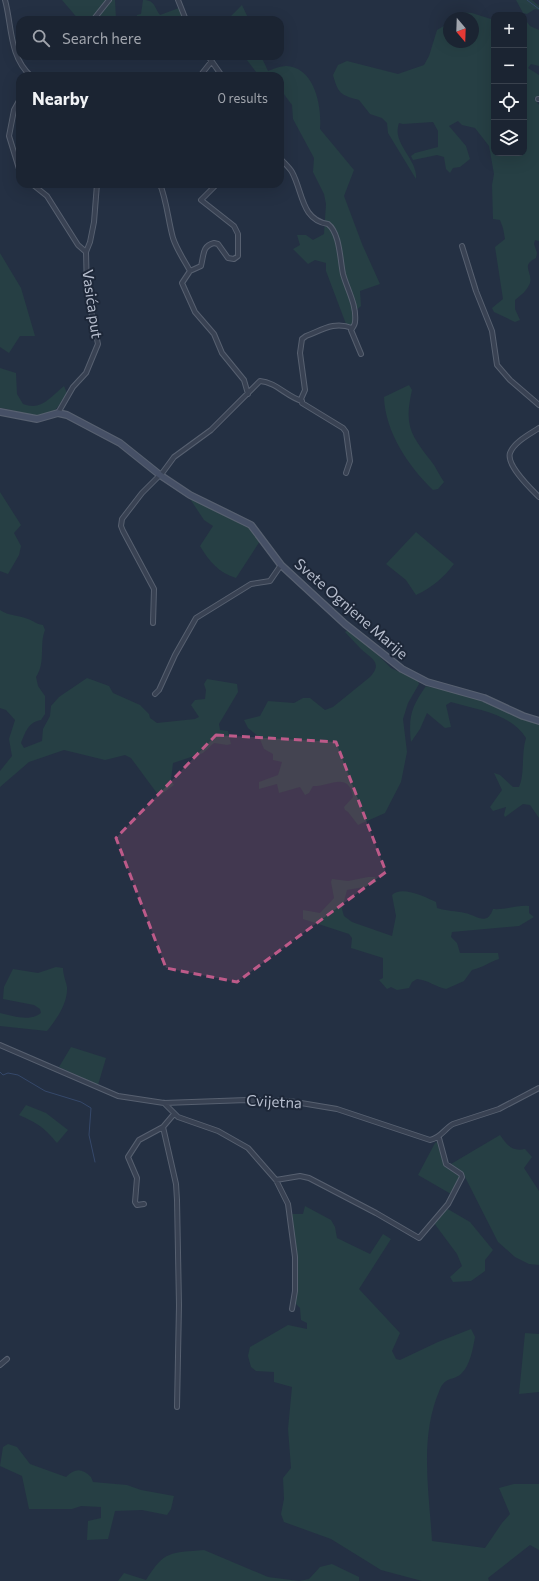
<!DOCTYPE html>
<html lang="en">
<head>
<meta charset="utf-8">
<style>
  body { margin:0; font-family:Commissioner,sans-serif; background:#28303e; color:#f1f3f6 }
  .controls { position:absolute; right:12px; top:12px; display:grid; overflow:hidden; border-radius:8px; box-shadow:0 4px 16px #0002 }
  .controls button { width:36px; height:36px; display:grid; place-items:center; padding:0; border:0; border-bottom:1px solid #39414d; background:#1b2432; color:#f1f3f6; font:20px sans-serif }
  .compass { position:absolute; left:443px; top:12px; width:36px; height:36px; border-radius:50%; background:#1b2432; box-shadow:0 4px 16px #0002; rotate:161deg }
  .list { margin:0; padding:0; list-style:none }
  h2 { display:flex; justify-content:space-between; align-items:center; height:52px; margin:0; padding:0 16px; font-size:17px }
  h2 small { font-size:13px; font-weight:400; color:#a0a4ac }
  .icon { flex:none; width:22px; height:22px; fill:none; stroke:currentColor; stroke-width:2; stroke-linecap:round; stroke-linejoin:round }
  .map { position:relative; flex:none; width:539px; height:1581px; overflow:hidden }
  .search { position:absolute; background:#1b2432; box-shadow:0 4px 16px #0002; left:16px; top:16px; width:268px; height:44px; display:flex; align-items:center; gap:10px; box-sizing:border-box; padding:0 14px; border-radius:12px; color:#a0a4ac; font-size:15px }
  .panel { position:absolute; background:#1b2432; box-shadow:0 4px 16px #0002; left:16px; top:72px; width:268px; height:116px; border-radius:12px }
  .map>svg:first-child { display:block }
</style>
</head>
<body>
<div class="map">
<svg width="539" height="1581" viewBox="0 0 539 1581">
  <rect width="100%" height="100%" fill="#243043"/>
  <path fill="#263f44" d="M62 0H115L116 19 79 20Z
    M143 0C155 0 154 7 160 15L179 8 184 20H137V15L141 14Z
    M516 0H532L539 6V10L535 9 527 14 523 13Z
    M242 5 249 20H227Z
    M459 12 472 13 494 20V153H524V18L530 26 539 30V66L531 64 528 68 539 75V96L534 98 539 105V241L535 240 534 244 537 253 536 258C520 266 533 272 530 283 527 291 521 295 515 300V309L520 320 515 322 494 312 492 308 503 299 495 247 505 239 503 228 500 220 493 219 492 185 494 174 489 146 475 128 462 125 458 121 449 126 466 146 470 159 460 167 453 168 450 173 446 169 444 157 437 155 413 160 411 156 415 153 438 147V131L433 122 403 124 399 123C398 126 397 131 398 135 401 150 418 164 416 179L388 133 387 123 382 118 370 114 359 100C340 95 338 93 333 75L338 65 347 61 398 74 424 65 429 56 437 30 449 23V42H473V18H458Z
    M244 56H261L268 71C273 69 281 66 286 66 315 67 322 107 320 129L354 170 344 196 362 244 380 284 360 291 361 306 353 313V326L346 324 326 271V263L315 260 308 264 293 249 300 245 297 235H306L313 240 324 234 326 204 324 194 313 172 314 158 293 119 292 105 280 89V76H259Z
    M0 253 21 288 35 336H20L9 353 0 347Z
    M0 368 16 373 17 394 23 404C42 411 50 397 64 386L67 393C64 398 60 405 56 409 41 424 17 409 0 408Z
    M409 385 412 390C404 425 410 434 431 461 436 467 439 475 444 482L438 489 433 490C409 467 385 432 384 397Z
    M0 492 21 525 14 533 21 546 19 555 8 574 0 571Z
    M190 499H192L249 527 260 541 236 578C219 573 209 561 200 546L213 526 204 520Z
    M416 532 454 564C443 578 433 587 416 595L406 580 386 564Z
    M0 610C9 616 18 615 28 619 34 621 36 624 43 625L45 630C39 645 46 662 36 677L38 686 45 696V714L41 720C28 722 25 733 21 743L24 748 42 741 43 729 50 716 51 706 59 697 87 678 109 686 113 693 140 705 149 714 150 718 157 723 195 719 199 717 191 705 195 700 205 699 206 690 204 684 207 679 237 684 238 692 219 724 220 730 228 731 231 744 227 745 214 743 203 753 173 763 171 780 174 785 159 796 131 758 125 755 105 760 64 750 29 762 0 787V771L12 756 9 739 15 720 6 710 0 708Z
    M348 630 380 657 391 668 418 681 419 684 408 703 403 719 407 752 401 782 385 813 358 825 348 812 345 810 344 807 353 797C349 770 328 787 313 786L309 793 305 795 300 787 279 793 277 784 259 789V782L278 775 282 762 273 760V754L264 749 259 737 248 728 244 720 260 716 268 701 294 703 303 698H310L325 710 333 707 370 677C384 662 370 658 360 648 355 643 350 637 345 632Z
    M426 686 482 699 506 712 539 725V818L530 805 523 804 505 817 504 815 506 807 493 811 490 807 502 790 494 773 500 775 513 787H519C525 774 521 754 526 738 511 713 477 710 451 702L446 705 451 727 445 728 427 713 420 729 411 742C408 716 412 706 426 686Z
    M368 877H375L377 882 364 887 347 890 342 909 344 916 352 922 392 936 396 916 392 895C401 885 426 897 436 902L437 908C446 911 456 911 465 913 476 915 487 927 493 909 506 910 516 905 529 906V913L534 917 519 926 452 932 451 937 457 943 460 953H498L499 959C489 962 482 968 472 970L464 981 446 989C436 987 428 980 417 979L412 982 409 988 397 990 391 987 387 989 379 980 383 978V958L351 948 352 938 349 934 303 919V910L320 913 334 898 331 882 332 879 348 881Z
    M56 967 63 968C63 975 66 981 67 987 68 1003 56 1020 47 1031L0 1026V1013C13 1016 30 1022 41 1013L40 1009 34 1005 3 999 4 987 13 969 38 973Z
    M71 1047 106 1058 98 1085 59 1067Z
    M26 1105 46 1113 68 1130 57 1143C44 1127 37 1123 19 1115Z
    M500 1135C507 1145 512 1152 525 1149L532 1157 524 1168 539 1191V1265L529 1264 515 1257 498 1242 463 1173 451 1164Z
    M437 1142 444 1165 459 1176 460 1179 451 1194 418 1175 435 1143Z
    M305 1206 331 1220 335 1227 337 1238 370 1254 383 1234 391 1239 359 1289 400 1333 392 1351 396 1359 400 1360 438 1342 471 1329 475 1337C473 1348 470 1366 461 1374 453 1381 446 1376 440 1389 419 1437 429 1490 432 1541L485 1548 502 1523 510 1514 499 1488 514 1484H539V1550L530 1545 488 1578 489 1581H422L381 1570 331 1539 284 1522 281 1514 284 1499 283 1478 291 1468 288 1429 292 1387 274 1382V1372L256 1371 251 1367 248 1356 250 1347 288 1325 307 1329V1323L301 1320 300 1308 295 1303C299 1273 295 1244 292 1214H303Z
    M446 1208 470 1222 493 1250 485 1260V1271L471 1281 453 1282 450 1277 462 1266 457 1254 434 1223Z
    M525 1333 539 1334V1392L519 1394Z
    M8 1444 17 1447 30 1464 66 1477C75 1468 82 1468 91 1477L93 1482 127 1485 141 1490 174 1496 171 1509 167 1515 142 1510 115 1511 108 1539 87 1540 88 1521 101 1518V1507L81 1506 72 1509H29L22 1476 0 1466 3 1447Z
    M204 1550 268 1577 299 1581 309 1579 320 1567 332 1564 359 1577V1581H118L124 1573 146 1580C165 1550 170 1553 204 1550Z"/>
  <g fill="none" stroke-linecap="round" stroke-linejoin="round">
    <path stroke="#35486a" stroke-width="1" d="M527 0 539 9
      M0 1072 3 1075 8 1073 18 1075 45 1091 81 1102 91 1108 89 1135 95 1162"/>
    <defs>
      <path id="street" d="M5 0C12 25 9 57 31 76
        M178 0 186 20
        M93 20 109 0
        M208 56 222 76
        M200 76 211 62
        M20 99 14 110 9 136 20 172
        M538 99H539
        M280 158C284 163 289 167 292 172 303 192 301 220 328 224 340 233 340 260 343 274 347 289 357 305 355 322 355 325 353 327 351 330L361 354
        M32 184 47 196 78 245 86 252
        M160 184C167 202 168 220 173 238 177 250 184 260 190 271
        M217 184 201 200 234 226 238 234V256L234 259 228 258 218 244 214 243C202 246 204 255 201 266L190 271 182 283 195 312 214 334 222 353 244 380 248 394
        M462 246 476 291 492 331 497 365 510 380 539 405
        M58 413 73 387 86 373 98 344 87 292 86 252 90 242 94 222 97 184
        M539 428C530 434 514 442 510 453 506 465 531 489 539 497
        M346 473 350 461 346 432 343 428 302 403 301 399 305 390 300 353 302 339 306 336C322 330 334 321 352 328
        M153 623 154 589 123 531 121 526 122 519 142 493 163 472 174 457 211 430 260 381C276 382 287 397 302 401
        M155 694 159 690 175 655 196 618 251 584 270 581 281 565
        M0 1045 118 1096 164 1103 247 1100 289 1101 337 1109 430 1140C441 1138 444 1129 453 1124L499 1109 539 1088
        M164 1103 178 1117 218 1131 248 1148 276 1180 288 1204 295 1257V1291L292 1309
        M174 1114 163 1127 176 1184 177 1200 179 1305 177 1407
        M276 1180 300 1176 309 1178 376 1213 419 1238 448 1204 462 1177 461 1174 446 1164 439 1138
        M144 1204 137 1205 135 1202 137 1178 128 1157 139 1140 163 1127
        M0 1365 7 1359"/>
      <path id="secondary" d="M0 412 37 419 58 413 67 415 120 443 160 475 190 495 251 525 281 565 345 624 402 669 427 682 484 698 523 716 539 721"/>
    </defs>
    <use href="#street" stroke="#576070" stroke-width="6"/>
    <use href="#secondary" stroke="#576070" stroke-width="8"/>
    <use href="#street" stroke="#394253" stroke-width="4"/>
    <use href="#secondary" stroke="#465066" stroke-width="5.5"/>
  </g>
  <path fill="#bd5a89" fill-opacity="0.2" stroke="#bd5a89" stroke-width="3" stroke-dasharray="8 5" stroke-linejoin="round" d="M216 735 336 742 386 872 237 982 166 968 116 838Z"/>
  <g text-anchor="middle" stroke-width="4" stroke-linejoin="round" paint-order="stroke">
    <g font-size="15" fill="#b6bdcd" stroke="#1d2738">
      <text transform="translate(92 304) rotate(82)" y="5">Vasića put</text>
      <text transform="translate(351 609) rotate(41)" y="5">Svete Ognjene Marije</text>
      <text transform="translate(274 1102) rotate(3)" y="5">Cvijetna</text>
    </g>
  </g>
</svg>
<div class="controls">
<button>+</button>
<button>−</button>
<button><svg class="icon" aria-label="locate" viewBox="0 0 24 24"><circle cx="12" cy="12" r="6"/><path d="M12 2v4M12 18v4M2 12h4M18 12h4"/></svg></button>
<button><svg class="icon" aria-label="layers" viewBox="0 0 24 24"><path d="M12 4l9 5-9 5-9-5zM3 14l9 5 9-5"/></svg></button>
</div>
<svg class="compass" viewBox="-18 -18 36 36"><path d="M0-13l5 13h-10z" fill="#e53935"/><path d="M0 13l5-13h-10z" fill="#a0a4ac"/></svg>
<div class="search"><svg class="icon" aria-label="search" viewBox="0 0 24 24"><circle cx="10" cy="10" r="6"/><path d="M15 15l6 6"/></svg>Search here</div>
<section class="panel">
<h2>Nearby<small>0 results</small></h2>
<ul class="list">
</ul>
</section>
</div>
</body>
</html>
